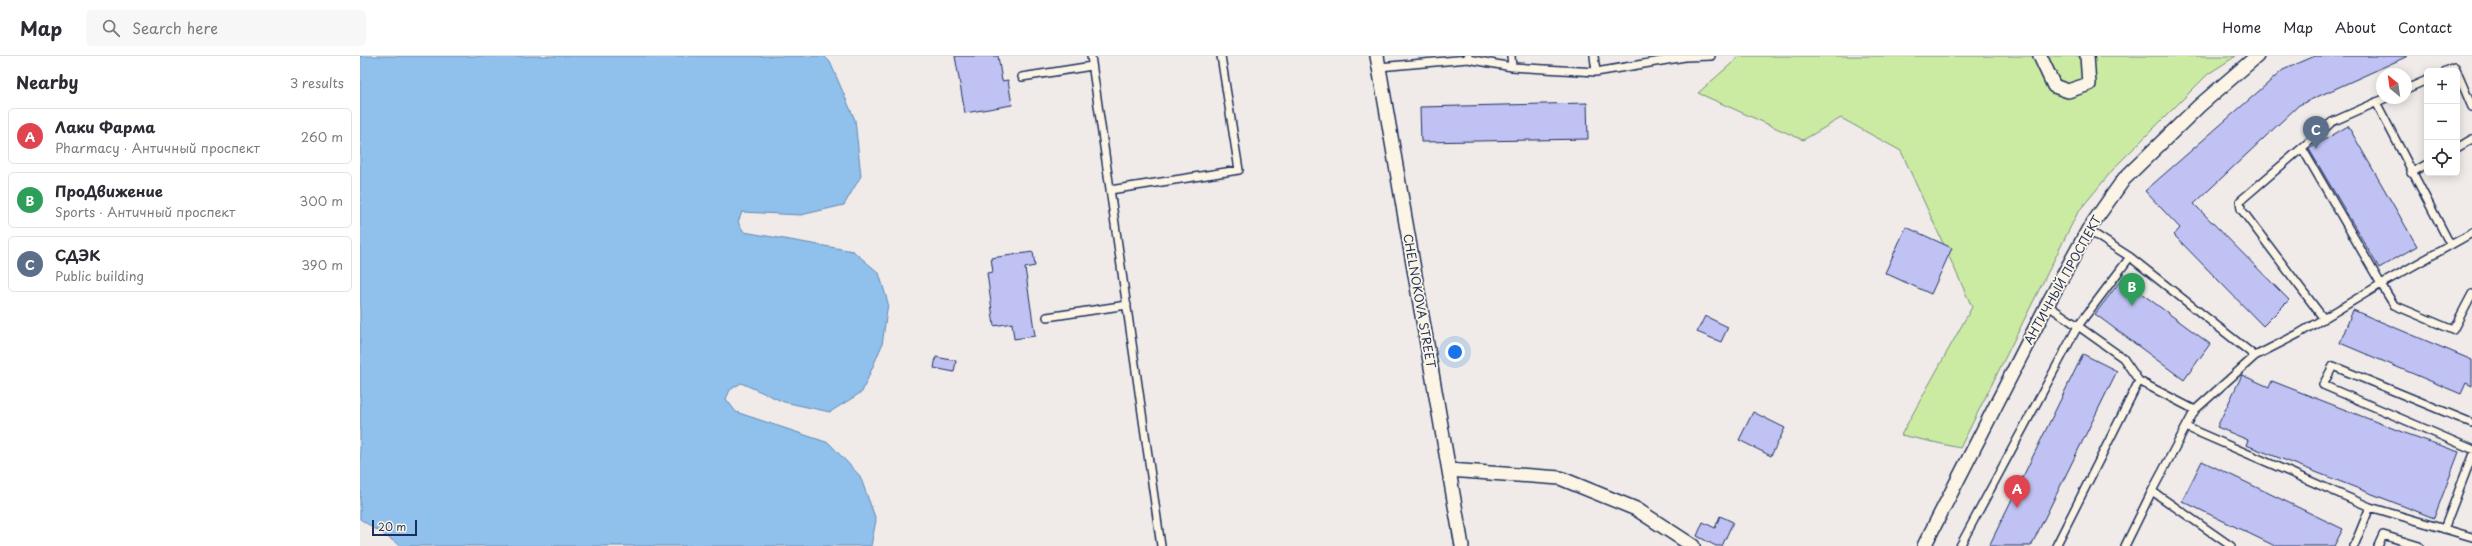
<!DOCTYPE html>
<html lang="en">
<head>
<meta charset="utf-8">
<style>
  body { margin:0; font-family:"Playpen Sans",sans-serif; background:#f7f7f7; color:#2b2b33 }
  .controls { position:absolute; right:12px; top:12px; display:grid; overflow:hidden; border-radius:6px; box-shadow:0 2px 10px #0003 }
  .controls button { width:36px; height:36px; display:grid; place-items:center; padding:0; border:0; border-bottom:1px solid #e1e1e2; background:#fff; color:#2b2b33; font:20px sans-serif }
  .compass { position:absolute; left:2016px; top:12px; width:36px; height:36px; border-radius:50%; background:#fff; box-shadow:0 2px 10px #0003; rotate:331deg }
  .scale { position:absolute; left:12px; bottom:10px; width:45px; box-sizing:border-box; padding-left:4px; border:2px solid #1b2f5e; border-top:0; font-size:11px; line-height:14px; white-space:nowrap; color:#1b2f5e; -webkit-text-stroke:3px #fcf5e5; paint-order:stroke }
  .you { position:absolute; left:1095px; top:296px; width:14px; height:14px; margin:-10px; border:3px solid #fff; border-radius:50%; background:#1a73e8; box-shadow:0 0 0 6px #1a73e833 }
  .badge { display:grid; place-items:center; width:26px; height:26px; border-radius:50%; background:#db2777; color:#fff; font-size:13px; font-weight:700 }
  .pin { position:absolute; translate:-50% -33px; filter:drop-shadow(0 1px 2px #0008) }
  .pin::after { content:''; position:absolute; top:21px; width:14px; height:12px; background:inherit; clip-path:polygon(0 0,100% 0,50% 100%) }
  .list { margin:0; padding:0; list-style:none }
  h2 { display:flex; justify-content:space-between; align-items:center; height:52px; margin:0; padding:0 16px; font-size:17px }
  h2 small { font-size:13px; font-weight:400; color:#7c7c81 }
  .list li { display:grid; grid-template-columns:26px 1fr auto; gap:12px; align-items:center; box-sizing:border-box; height:56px; margin:0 8px 8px; padding:0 8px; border:1px solid #e1e1e2; border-radius:6px }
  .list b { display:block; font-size:15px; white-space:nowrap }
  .list p { margin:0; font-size:13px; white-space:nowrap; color:#7c7c81 }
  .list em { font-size:13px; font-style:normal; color:#7c7c81 }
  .icon { flex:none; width:22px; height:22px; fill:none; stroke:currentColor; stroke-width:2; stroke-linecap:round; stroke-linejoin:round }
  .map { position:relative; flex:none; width:2112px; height:490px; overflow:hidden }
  header { display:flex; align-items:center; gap:24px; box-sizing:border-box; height:56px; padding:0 20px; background:#fff; border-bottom:1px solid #e1e1e2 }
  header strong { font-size:19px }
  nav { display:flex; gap:22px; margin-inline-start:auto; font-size:14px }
  .search { width:280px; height:36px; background:#f7f7f7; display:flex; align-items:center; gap:10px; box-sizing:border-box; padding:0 14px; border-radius:6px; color:#7c7c81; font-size:15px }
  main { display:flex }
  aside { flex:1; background:#fff }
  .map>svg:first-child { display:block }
</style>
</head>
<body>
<header>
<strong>Map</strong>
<div class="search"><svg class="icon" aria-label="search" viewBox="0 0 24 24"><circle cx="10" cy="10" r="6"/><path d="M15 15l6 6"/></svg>Search here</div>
<nav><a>Home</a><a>Map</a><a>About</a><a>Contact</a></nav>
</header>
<main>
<aside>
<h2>Nearby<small>3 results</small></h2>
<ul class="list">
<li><span class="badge" style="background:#e0444e">A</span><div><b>Лаки Фарма</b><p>Pharmacy · Античный проспект</p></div><em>260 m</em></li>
<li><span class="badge" style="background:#2e9e5b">B</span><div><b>ПроДвижение</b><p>Sports · Античный проспект</p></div><em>300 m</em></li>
<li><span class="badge" style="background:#5c6f8a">C</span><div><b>СДЭК</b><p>Public building</p></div><em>390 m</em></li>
</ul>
</aside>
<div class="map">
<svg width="2112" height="490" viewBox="0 0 2112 490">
  <rect width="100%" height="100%" fill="#f0ebe8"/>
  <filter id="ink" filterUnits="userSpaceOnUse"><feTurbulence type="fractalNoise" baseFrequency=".025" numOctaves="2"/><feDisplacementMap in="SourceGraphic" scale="8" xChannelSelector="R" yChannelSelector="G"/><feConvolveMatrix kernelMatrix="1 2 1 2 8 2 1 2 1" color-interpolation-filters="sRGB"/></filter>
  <g filter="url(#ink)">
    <path fill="#cbeaa2" stroke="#738c80" d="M1380 0H1876L1848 18 1756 110 1718 156 1600 392 1541 379 1612 251 1541 95 1481 62 1443 84 1338 37Z"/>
    <path fill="#90c1ec" stroke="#6187b3" d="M0 0H464L470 6 495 64 501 120 484 149 441 159 382 156 378 166 384 176 493 195 519 217 528 247 522 289 502 336 470 356 424 346 381 327 370 334 366 343 376 356 469 387 500 420 516 464 511 490H41L0 463Z"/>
    <path fill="#c0c2f4" stroke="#1b2f5e" d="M595 0H638L642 25 648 24 652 49 605 57Z
      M1955 0H2048L1939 49 1834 148 1929 244 1903 270 1814 179 1820 172 1785 135 1923 14Z
      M1227 47 1228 83 1061 86 1060 51Z
      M1988 70 2057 190 2019 212 1949 93Z
      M1546 171 1592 192 1571 238 1525 217Z
      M673 196 675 210 665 212 675 280 654 283 652 267 634 270 627 217 633 216 631 202Z
      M1762 223 1850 288 1824 324 1735 258Z
      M1993 254 2112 304V330L2106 327 2101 338 1980 287Z
      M1345 260 1368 271 1361 286 1337 276Z
      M1723 298 1757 315 1671 490H1629Z
      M576 301 596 305 594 316 574 312Z
      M1882 319 1909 331 1912 325 2042 376 2099 396 2074 462 1886 389 1888 384 1857 371Z
      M1393 356 1425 372 1411 400 1379 384Z
      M1842 405 1983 473 1974 490H1915L1822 445Z
      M1360 460 1373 466 1362 490H1356L1337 480 1343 466 1355 472Z"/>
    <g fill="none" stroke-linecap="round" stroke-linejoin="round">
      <defs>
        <path id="service" d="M731 0 801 490
          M1151 0 1152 11
          M1108 3 1152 11 1236 16 1234 0
          M1019 11 1108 3V0
          M2086 15 2095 11 2097 15
          M1236 16 1325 1 1351 0
          M2097 16 2112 51
          M662 21 732 10
          M2046 33 2067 24
          M2016 46 2090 188
          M2097 92 2112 83
          M2051 117 2067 108
          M750 134 879 114 861 0
          M1728 174 1770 201 1895 300
          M2112 177 2021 228 2034 249 2093 274 2112 238
          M1687 249 1718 270 1770 201
          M687 261 767 249
          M1964 263 1881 153 1880 145 1972 66 2026 42
          M1779 325 1835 354
          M2112 367 1973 310 1963 329 2112 393
          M1826 371 2010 451 2112 481
          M2084 473 2112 400
          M1600 490 1718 270 1763 302 1779 325 1696 490
          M1765 490 1792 435
          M1871 490 1792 435 1835 354 1895 300 1938 278 2021 228 1942 92
          M1994 490 2010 451
          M2018 490 2023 479 2059 490"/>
        <path id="minor" d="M1017 0 1102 490
          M1680 0 1694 30 1708 35 1729 28 1727 0
          M1089 414 1200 422 1276 453 1333 490
          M1564 490 1687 249 1728 174 1764 123 1839 50 1897 0"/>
      </defs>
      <use href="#service" stroke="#1b2f5e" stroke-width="10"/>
      <use href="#minor" stroke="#1b2f5e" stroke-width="16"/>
      <use href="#service" stroke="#fcf5e5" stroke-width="7"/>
      <use href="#minor" stroke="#fcf5e5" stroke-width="13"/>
    </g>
  </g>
  <g text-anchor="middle" stroke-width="3.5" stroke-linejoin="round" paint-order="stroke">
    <g font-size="12" fill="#1b2f5e" stroke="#fcf5e5">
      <text transform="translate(1703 224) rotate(-61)" y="4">АНТИЧНЫЙ ПРОСПЕКТ</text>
      <text transform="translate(1059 245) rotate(80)" y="4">CHELNOKOVA STREET</text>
    </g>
  </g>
</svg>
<div class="controls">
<button>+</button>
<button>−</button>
<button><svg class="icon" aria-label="locate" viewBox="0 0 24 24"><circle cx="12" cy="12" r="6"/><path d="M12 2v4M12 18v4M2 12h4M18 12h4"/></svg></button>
</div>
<svg class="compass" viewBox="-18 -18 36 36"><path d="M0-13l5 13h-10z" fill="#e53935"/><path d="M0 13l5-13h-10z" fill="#7c7c81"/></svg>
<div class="scale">20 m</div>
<div class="you"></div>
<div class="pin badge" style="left:1657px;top:452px;background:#e0444e">A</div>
<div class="pin badge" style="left:1772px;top:250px;background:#2e9e5b">B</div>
<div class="pin badge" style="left:1956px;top:93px;background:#5c6f8a">C</div>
</div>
</main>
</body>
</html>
